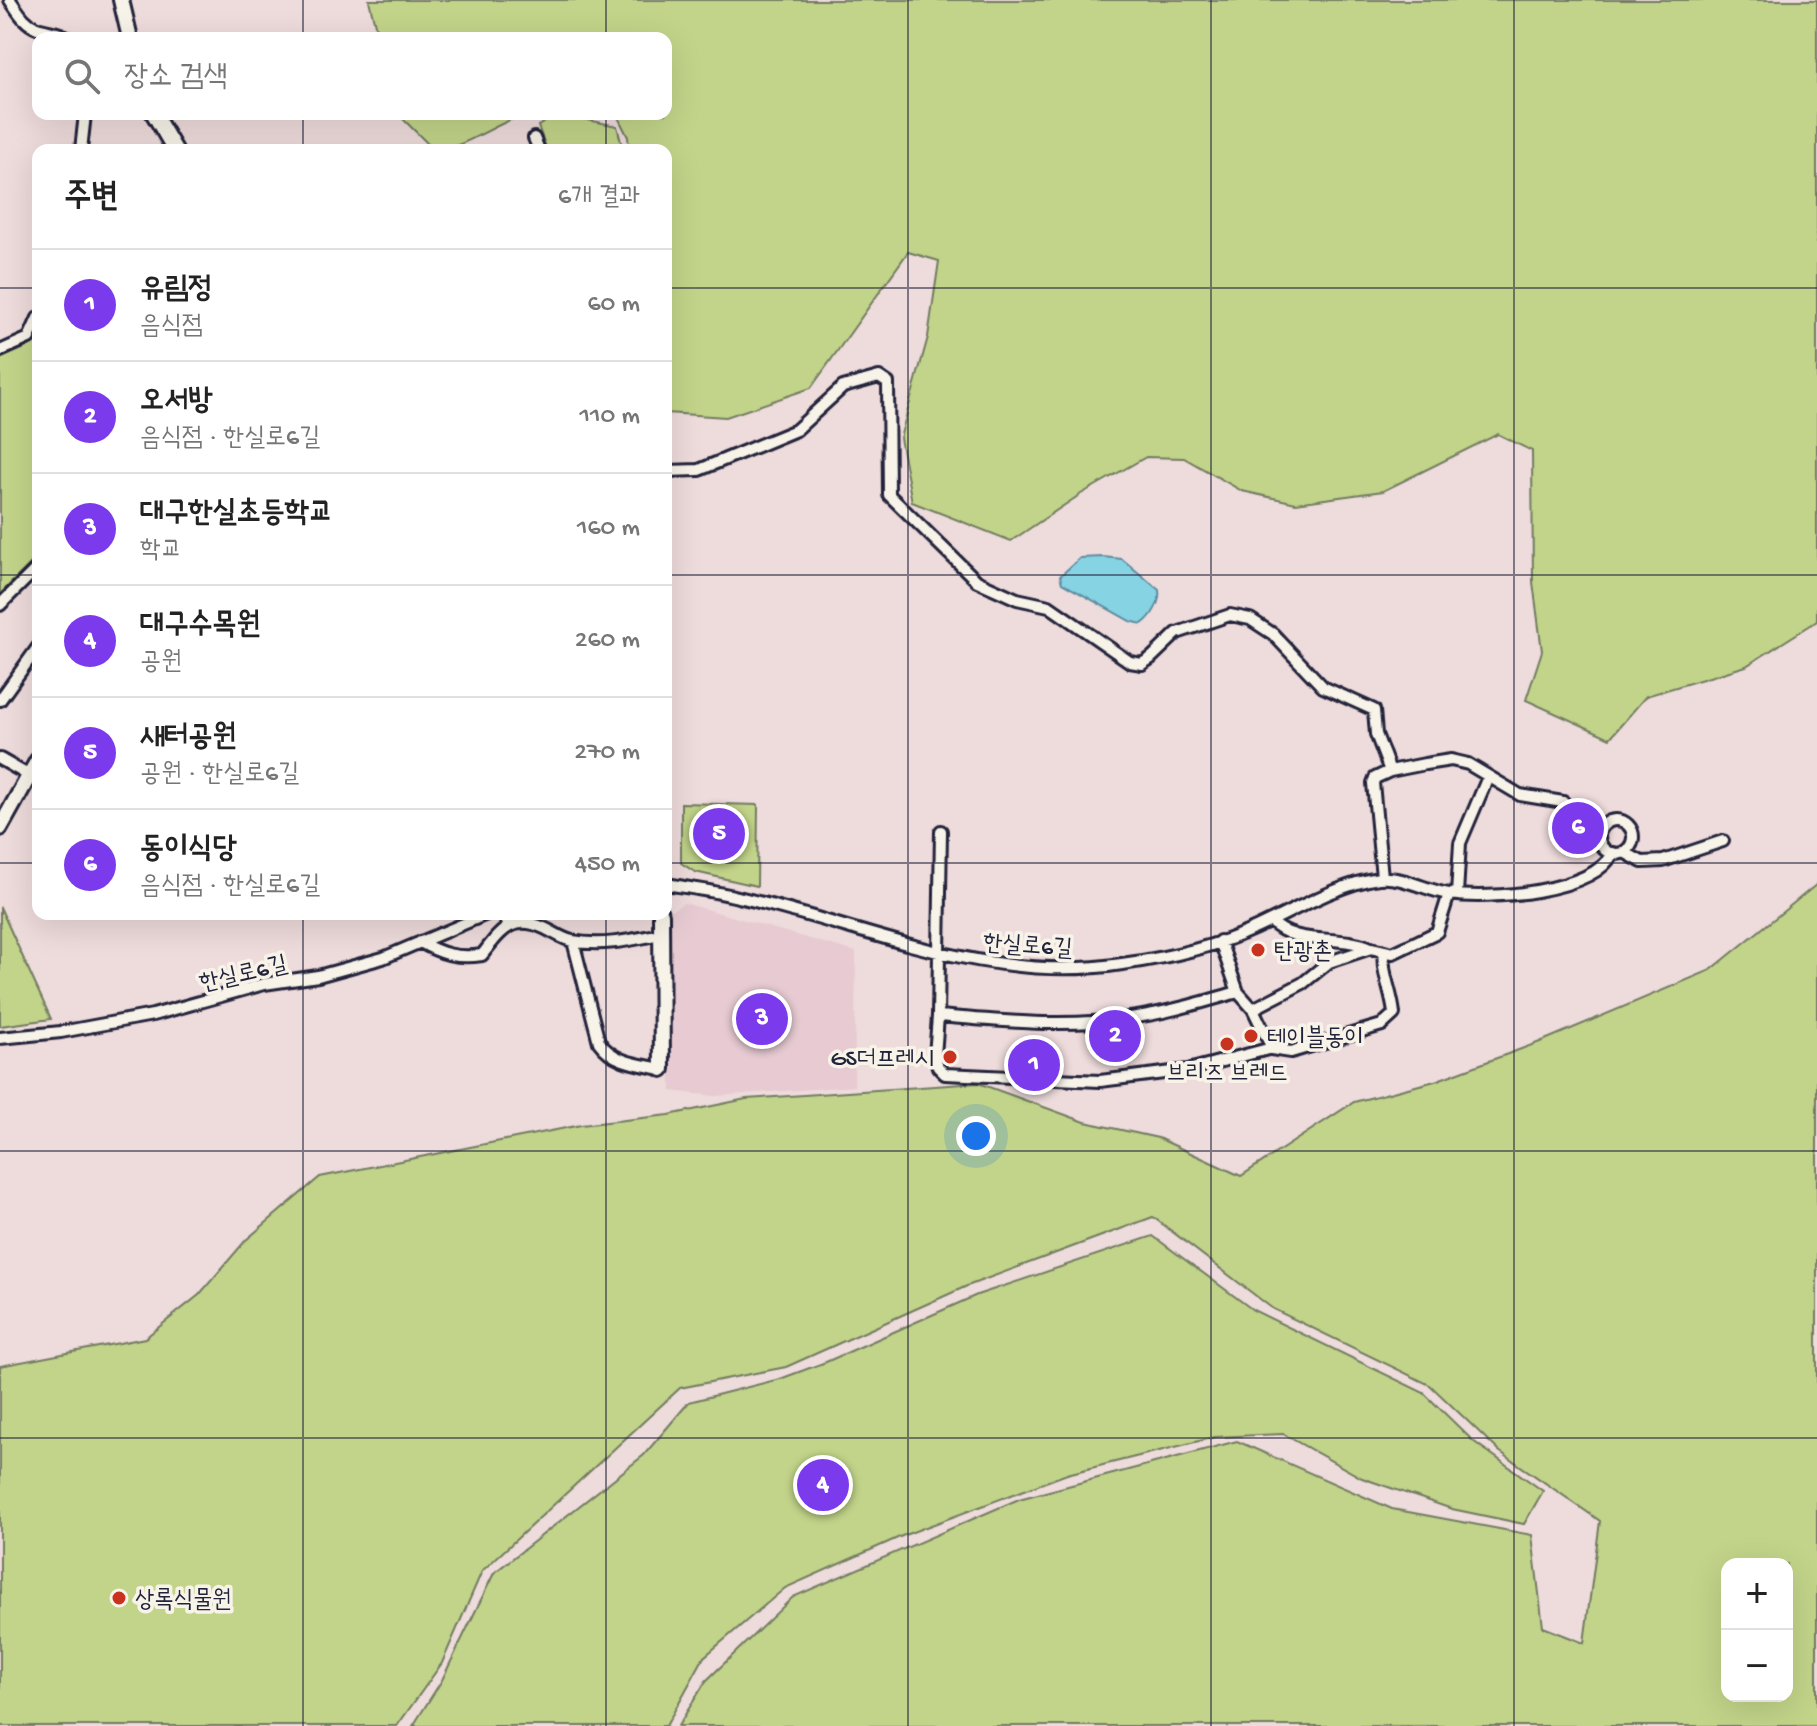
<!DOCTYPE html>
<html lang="ko">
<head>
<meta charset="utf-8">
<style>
  body { margin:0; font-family:"Gochi Hand","Poor Story",sans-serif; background:#f2f2f2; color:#222 }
  .controls { position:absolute; right:24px; bottom:24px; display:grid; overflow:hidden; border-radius:16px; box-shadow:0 8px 32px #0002 }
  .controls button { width:72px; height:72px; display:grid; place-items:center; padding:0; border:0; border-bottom:2px solid #e0e0e0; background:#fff; color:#222; font:40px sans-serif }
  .you { position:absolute; left:976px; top:1136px; width:28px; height:28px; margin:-20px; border:6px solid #fff; border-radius:50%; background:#1a73e8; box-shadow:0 0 0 12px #1a73e833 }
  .badge { display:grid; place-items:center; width:52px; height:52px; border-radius:50%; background:#7c3aed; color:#fff; font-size:26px; font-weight:700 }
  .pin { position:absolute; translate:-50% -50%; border:4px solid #fff; box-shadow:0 2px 8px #0006 }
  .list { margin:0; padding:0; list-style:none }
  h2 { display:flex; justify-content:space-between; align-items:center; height:104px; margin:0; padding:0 32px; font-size:34px }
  h2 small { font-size:26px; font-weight:400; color:#767676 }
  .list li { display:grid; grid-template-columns:52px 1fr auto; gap:24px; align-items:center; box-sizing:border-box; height:112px; padding:0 32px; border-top:2px solid #e0e0e0 }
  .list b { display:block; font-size:30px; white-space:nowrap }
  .list p { margin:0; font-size:26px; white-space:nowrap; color:#767676 }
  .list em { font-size:26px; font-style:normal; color:#767676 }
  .icon { flex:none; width:44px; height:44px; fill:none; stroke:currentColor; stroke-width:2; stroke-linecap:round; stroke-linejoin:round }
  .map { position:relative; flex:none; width:1817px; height:1726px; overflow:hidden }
  .search { position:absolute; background:#fff; box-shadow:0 8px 32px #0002; left:32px; top:32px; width:640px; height:88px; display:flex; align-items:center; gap:20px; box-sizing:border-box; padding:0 28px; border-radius:16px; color:#767676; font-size:30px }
  .panel { position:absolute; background:#fff; box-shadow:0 8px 32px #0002; left:32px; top:144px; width:640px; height:776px; border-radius:16px }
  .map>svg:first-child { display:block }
</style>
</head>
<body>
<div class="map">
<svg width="1817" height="1726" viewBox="0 0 1817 1726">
  <rect width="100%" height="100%" fill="#eedbdb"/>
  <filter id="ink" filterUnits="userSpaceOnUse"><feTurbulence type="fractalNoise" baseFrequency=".0125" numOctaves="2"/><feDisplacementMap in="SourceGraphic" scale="16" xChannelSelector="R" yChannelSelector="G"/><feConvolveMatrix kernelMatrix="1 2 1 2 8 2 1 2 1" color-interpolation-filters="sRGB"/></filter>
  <g filter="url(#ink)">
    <path fill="#e7cad2" d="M684 903 856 952 854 1086 715 1096 671 1091 668 912Z"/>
    <path fill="#c2d489" stroke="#727b62" stroke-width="2" fill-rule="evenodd" d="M369 0H1817V621L1746 666 1646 696 1610 738 1526 700 1542 651 1533 582 1532 451 1498 434 1383 491 1296 503 1242 491 1184 458 1146 457 1081 494 1011 541 912 502 900 438 928 337 939 261 908 252 811 388 726 417 666 413V150H629L628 137 617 115 611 114H666V38H378Z
      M398 114H526C495 123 462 150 434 150Z
      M559 114 617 126 623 150H547L538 126Z
      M38 335V556L0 594V359L29 346Z
      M681 803 758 805 757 886 695 872 681 863Z
      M1817 884V1726H678L706 1681 793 1597 1019 1499 1237 1441 1392 1509 1532 1535 1543 1627 1584 1643 1600 1521 1499 1451 1430 1385 1273 1309 1153 1217 967 1286 786 1367 680 1388 482 1571 442 1663 397 1726H0V1366L145 1338 199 1295 246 1240 320 1177 581 1125 669 1115 746 1099 978 1083 1085 1122 1158 1138 1241 1176 1354 1102 1435 1081 1540 1042 1711 970ZM1727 1564H1787V1696H1727Z
      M0 907 51 1019 0 1026Z
      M1153 1236 1253 1310 1424 1393 1473 1441 1543 1491 1524 1524 1452 1509 1362 1478 1283 1434 1215 1437 1067 1474 902 1536 785 1588 704 1657 666 1726H413L442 1680 494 1573 644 1455 689 1402 780 1379 826 1362 977 1295Z"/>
    <path fill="#86d3e4" stroke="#5e8ca0" stroke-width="2" d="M1103 557 1122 559 1159 590C1161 602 1152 617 1142 624L1130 621 1062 583 1060 576 1080 558Z"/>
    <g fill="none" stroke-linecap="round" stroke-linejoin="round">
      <defs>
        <path id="street" d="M10 0C18 11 24 23 37 28 48 32 59 31 68 38
          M534 138 539 150
          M81 150 85 114
          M0 351 29 338 38 318
          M666 471 699 470 796 430 843 387 879 377 888 383 889 495 977 581 1017 599 1049 606 1130 662 1142 664 1151 658 1177 633 1230 615 1250 619 1273 634 1323 687 1374 710 1376 734 1390 771
          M0 605 38 567
          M0 700 38 647
          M0 759 28 775
          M1599 837a17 17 0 1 1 34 0a17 17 0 1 1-34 0Z
          M941 831 938 1016 935 1056 938 1067 945 1074 1100 1081 1188 1070 1272 1048 1253 1009 1238 992 1220 941
          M1624 852 1642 862 1663 861 1723 841
          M1382 877 1373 783 1375 778 1390 771 1425 764 1451 760 1468 764 1520 795 1563 802 1584 822 1600 831
          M666 884C690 888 714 891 738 897 865 926 987 985 1122 964 1166 958 1215 947 1256 928 1291 912 1341 883 1379 878 1401 875 1427 891 1449 894 1488 900 1593 893 1613 853
          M1457 894 1460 843 1488 777
          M502 914 509 925
          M1271 921C1294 947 1341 934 1371 948
          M573 941 599 1042C614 1063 638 1064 662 1069
          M420 942C441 954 458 959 482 955 500 932 512 913 544 928 553 932 563 939 572 941 602 947 631 940 660 934
          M1253 1009 1303 983 1329 962 1371 948 1393 953 1437 932 1449 894
          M938 1016C1001 1021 1067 1028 1130 1018 1167 1013 1202 1002 1238 992
          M0 1038 61 1032 153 1015 264 984 318 976 383 958 487 914
          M1271 1049 1291 1052 1382 1025 1394 1014C1392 992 1381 972 1384 951"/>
        <path id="secondary" d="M121 0 130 38
          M154 114 175 150
          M0 828 38 760
          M661 914 662 1069"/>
      </defs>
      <use href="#street" stroke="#22223b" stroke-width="16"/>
      <use href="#secondary" stroke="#22223b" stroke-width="20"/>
      <use href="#street" stroke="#f7f3e8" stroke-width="10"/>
      <use href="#secondary" stroke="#f7f3e8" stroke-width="14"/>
    </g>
  </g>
  <path fill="none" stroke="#22223b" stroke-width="2" stroke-opacity="0.55" d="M303 0V38M606 0V38M908 0V1726M1211 0V1726M1514 0V1726M303 114V150M606 114V150M0 288H38M666 288H1817M0 575H38M666 575H1817M0 863H38M666 863H1817M303 914V1726M606 914V1726M0 1151H1817M0 1438H1817"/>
  <g fill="#c8321e" stroke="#f7f3e8" stroke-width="3">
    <circle cx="1258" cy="950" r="8"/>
    <circle cx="1251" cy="1036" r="8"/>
    <circle cx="1227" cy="1044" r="8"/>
    <circle cx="950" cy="1057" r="8"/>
    <circle cx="119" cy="1598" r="8"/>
  </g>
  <g text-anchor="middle" stroke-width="7" stroke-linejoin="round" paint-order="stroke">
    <g font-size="24" fill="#22223b" stroke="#f7f3e8">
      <text transform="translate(1028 944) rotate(4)" y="8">한실로6길</text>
      <text transform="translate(243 972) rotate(-13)" y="8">한실로6길</text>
    </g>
    <g font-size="24" fill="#22223b" stroke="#f7f3e8" text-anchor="start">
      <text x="1274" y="958">탄광촌</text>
      <text x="1267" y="1044">테이블동이</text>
      <text x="934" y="1065" text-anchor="end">GS더프레시</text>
      <text x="1227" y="1079" text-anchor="middle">브리즈 브레드</text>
      <text x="135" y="1606">상록식물원</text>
    </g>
  </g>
</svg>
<div class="controls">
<button>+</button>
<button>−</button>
</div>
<div class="you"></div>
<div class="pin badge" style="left:1034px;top:1065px">1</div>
<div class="pin badge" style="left:1115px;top:1036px">2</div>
<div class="pin badge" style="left:762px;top:1019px">3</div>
<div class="pin badge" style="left:823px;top:1485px">4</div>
<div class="pin badge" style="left:719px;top:834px">5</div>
<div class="pin badge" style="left:1578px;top:828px">6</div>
<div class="search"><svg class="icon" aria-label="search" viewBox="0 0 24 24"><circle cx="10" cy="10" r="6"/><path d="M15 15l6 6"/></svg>장소 검색</div>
<section class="panel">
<h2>주변<small>6개 결과</small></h2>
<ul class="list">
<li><span class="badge">1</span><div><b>유림정</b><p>음식점</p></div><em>60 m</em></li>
<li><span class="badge">2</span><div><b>오서방</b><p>음식점 · 한실로6길</p></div><em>110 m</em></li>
<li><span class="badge">3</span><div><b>대구한실초등학교</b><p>학교</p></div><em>160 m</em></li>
<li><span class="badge">4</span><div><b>대구수목원</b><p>공원</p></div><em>260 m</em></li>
<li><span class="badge">5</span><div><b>새터공원</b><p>공원 · 한실로6길</p></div><em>270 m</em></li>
<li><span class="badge">6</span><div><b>동이식당</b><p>음식점 · 한실로6길</p></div><em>450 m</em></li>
</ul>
</section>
</div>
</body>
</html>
